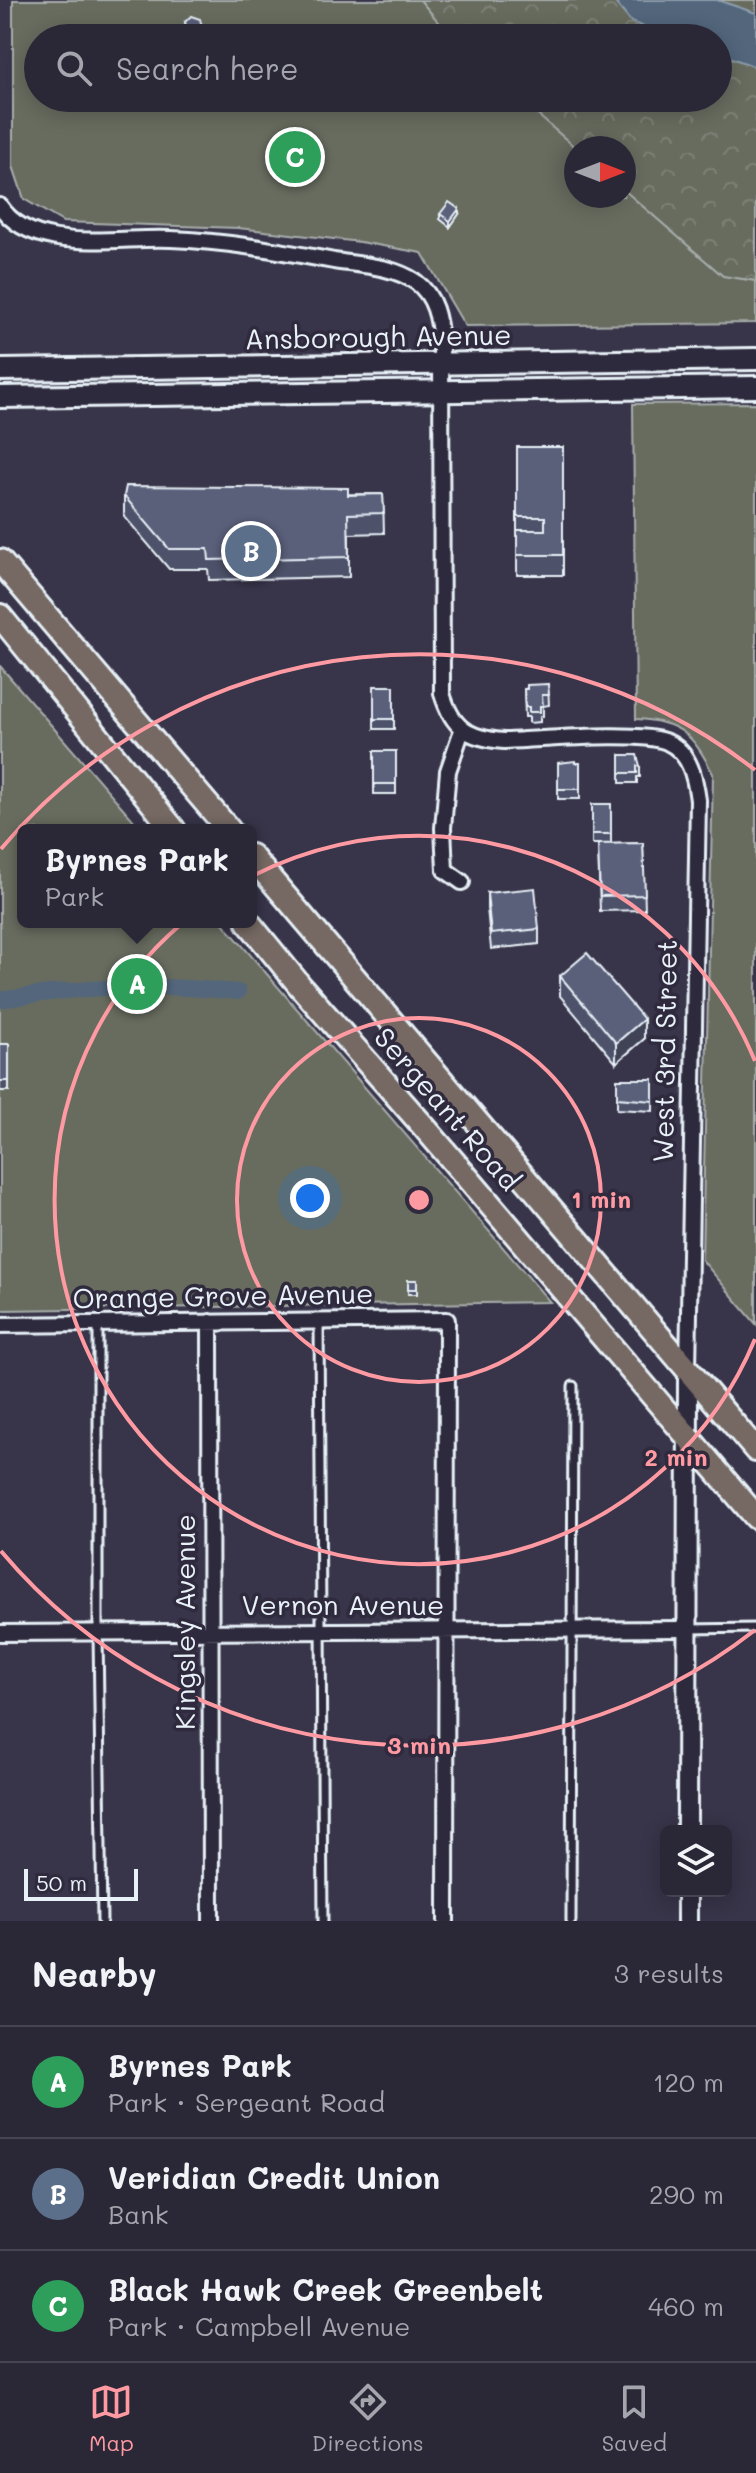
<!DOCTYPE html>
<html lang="en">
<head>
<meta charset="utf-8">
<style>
  body { margin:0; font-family:Mali,sans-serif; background:#363342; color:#f1f3f6 }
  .controls { position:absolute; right:24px; bottom:24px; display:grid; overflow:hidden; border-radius:12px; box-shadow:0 4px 20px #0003 }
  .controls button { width:72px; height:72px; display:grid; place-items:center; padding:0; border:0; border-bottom:2px solid #464452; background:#2a2737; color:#f1f3f6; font:40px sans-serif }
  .compass { position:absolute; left:564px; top:136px; width:72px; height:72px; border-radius:50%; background:#2a2737; box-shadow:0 4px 20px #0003; rotate:90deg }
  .scale { position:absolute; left:24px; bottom:20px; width:114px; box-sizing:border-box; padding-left:8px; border:4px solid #e8f1f8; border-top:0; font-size:22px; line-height:28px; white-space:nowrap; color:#e8f1f8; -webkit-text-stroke:6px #2f2a3d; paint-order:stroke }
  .you { position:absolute; left:310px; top:1198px; width:28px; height:28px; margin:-20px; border:6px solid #fff; border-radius:50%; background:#1a73e8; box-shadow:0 0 0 12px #1a73e833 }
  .badge { display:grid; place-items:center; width:52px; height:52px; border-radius:50%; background:#ff9aa2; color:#fff; font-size:26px; font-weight:700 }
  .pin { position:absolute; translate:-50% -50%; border:4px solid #fff; box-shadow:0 2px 8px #0006 }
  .popup { position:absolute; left:17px; top:824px; width:240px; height:104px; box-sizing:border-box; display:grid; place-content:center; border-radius:12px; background:#2a2737; filter:drop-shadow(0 2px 6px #0005); font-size:26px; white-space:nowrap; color:#a5a5ad }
  .popup b { font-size:30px; color:#f1f3f6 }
  .popup::after { content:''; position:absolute; left:50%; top:100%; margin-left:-16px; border:16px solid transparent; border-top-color:#2a2737 }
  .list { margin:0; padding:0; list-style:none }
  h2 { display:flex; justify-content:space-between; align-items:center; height:104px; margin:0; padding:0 32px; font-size:34px }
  h2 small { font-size:26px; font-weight:400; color:#a5a5ad }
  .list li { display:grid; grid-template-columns:52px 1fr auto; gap:24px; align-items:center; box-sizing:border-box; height:112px; padding:0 32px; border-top:2px solid #464452 }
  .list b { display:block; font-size:30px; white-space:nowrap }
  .list p { margin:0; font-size:26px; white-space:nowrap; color:#a5a5ad }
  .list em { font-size:26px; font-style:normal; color:#a5a5ad }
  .icon { flex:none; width:44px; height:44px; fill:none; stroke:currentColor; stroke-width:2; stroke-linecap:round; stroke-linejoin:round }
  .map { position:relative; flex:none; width:756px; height:1921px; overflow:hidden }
  .search { position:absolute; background:#2a2737; box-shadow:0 4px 20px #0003; left:24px; right:24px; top:24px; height:88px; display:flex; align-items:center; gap:20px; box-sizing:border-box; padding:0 28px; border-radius:44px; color:#a5a5ad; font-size:30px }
  .sheet { height:440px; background:#2a2737 }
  nav { display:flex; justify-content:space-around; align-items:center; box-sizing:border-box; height:112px; border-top:2px solid #464452; background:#2a2737; font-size:22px; color:#a5a5ad }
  nav a { display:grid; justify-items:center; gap:4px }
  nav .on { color:#ff9aa2 }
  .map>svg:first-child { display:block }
</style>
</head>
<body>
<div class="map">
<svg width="756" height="1921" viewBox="0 0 756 1921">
  <defs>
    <pattern id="forest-crowns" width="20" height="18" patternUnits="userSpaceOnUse" patternTransform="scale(2)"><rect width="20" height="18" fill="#676c5f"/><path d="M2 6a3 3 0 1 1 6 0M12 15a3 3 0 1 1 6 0" fill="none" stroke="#7d8177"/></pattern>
  </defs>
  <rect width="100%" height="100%" fill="#383449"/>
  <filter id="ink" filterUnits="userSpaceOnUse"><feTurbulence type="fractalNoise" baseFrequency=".0125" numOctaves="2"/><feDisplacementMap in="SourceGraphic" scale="16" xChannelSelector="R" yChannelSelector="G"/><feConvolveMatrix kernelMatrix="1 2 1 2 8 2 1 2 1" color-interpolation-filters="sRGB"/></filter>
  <g filter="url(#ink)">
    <path fill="#676c5f" stroke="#a8aeac" stroke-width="2" fill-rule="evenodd" d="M13 0H756V323L465 326 422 253 360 242 238 228 63 222 24 199 13 166ZM38 38H718V98H38ZM576 148H624V196H576Z
      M756 403V1324L702 1260 713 774C694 736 681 721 636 719L633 404Z
      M0 666 142 830H23V922H222L550 1302 0 1310Z"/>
    <path fill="url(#forest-crowns)" stroke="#a8aeac" stroke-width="2" d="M420 0H756V281L723 276 624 190V148H576L518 98H718V38H452Z"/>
    <path fill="#52667c" stroke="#8e9eae" stroke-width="2" d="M613 0H717L756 13V67L718 53V38H672L631 22Z"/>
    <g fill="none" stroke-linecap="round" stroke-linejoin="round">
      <path stroke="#52667c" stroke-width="16" d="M0 1000C85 986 153 983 238 992"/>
      <defs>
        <path id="service" d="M319 1321 323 1921
          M98 1324V1633L102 1921
          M688 1629 756 1628
          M571 1921 573 1386"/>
        <path id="minor" d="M0 206C33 256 119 236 171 239 226 241 280 251 334 261 361 265 393 266 416 282 435 296 439 319 441 342L442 693C452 728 467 738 504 741 538 740 641 730 667 742 690 752 695 778 698 800L688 1370
          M462 730 448 771 443 828 445 870 462 882
          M210 1322 211 1921
          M0 1325 447 1320 446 1921
          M0 1633 686 1629"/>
        <path id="tertiary" d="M687 1831 688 1370
          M687 1891V1921"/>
        <path id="secondary" d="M0 370 756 359
          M0 397 756 387"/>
        <path id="primary" d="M0 561 229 830
          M0 616 174 830
          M251 856 756 1450
          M248 922 301 987 425 1128 756 1517"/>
      </defs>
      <use href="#service" stroke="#e8f1f8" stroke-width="13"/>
      <use href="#minor" stroke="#e8f1f8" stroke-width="20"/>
      <use href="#tertiary" stroke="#e8f1f8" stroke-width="24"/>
      <use href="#secondary" stroke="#e8f1f8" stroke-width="26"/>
      <use href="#primary" stroke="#e8f1f8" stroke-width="28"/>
      <use href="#service" stroke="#2f2a3d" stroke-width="7"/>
      <use href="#minor" stroke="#2f2a3d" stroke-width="14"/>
      <use href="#tertiary" stroke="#2f2a3d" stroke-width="18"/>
      <use href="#secondary" stroke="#2f2a3d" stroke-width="20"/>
      <use href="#primary" stroke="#766964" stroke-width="22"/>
    </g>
    <path fill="#4d5169" stroke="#e8f1f8" stroke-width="2" d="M185 22 202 32 195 38 187 35Z
      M440 214H459L450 227 440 219Z
      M517 447H563V575H517Z
      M383 494 384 533 349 534V577L209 580 208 569H169L124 516V496Z
      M548 684 549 705 543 706V716H540V722L529 723V717H525L524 689Z
      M374 686H394V729H374Z
      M374 751H396V794H374Z
      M620 755 640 766V777H637V783H620Z
      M558 763H580V799H558Z
      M592 804H611V844L643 843 645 910 600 911 598 844H592Z
      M487 893 539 929V944L491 949 487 908Z
      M560 976 644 1039 616 1063 560 996Z
      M0 1044H9V1091H0Z
      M617 1079H653V1111L617 1109Z
      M408 1280H417V1294H408Z"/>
    <path fill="#3f4255" stroke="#e8f1f8" stroke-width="2" d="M202 27V32L195 38V32Z
      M459 209V214L450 227V221Z
      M644 1019V1039L616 1063V1043Z"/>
    <path fill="#5a5e7a" stroke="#e8f1f8" stroke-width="2" d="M191 16 200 19 202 27 195 32 187 30 185 22Z
      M449 202 459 209 450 221 440 214Z
      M517 447H563V555H517V530H545V517H517Z
      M126 486 348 488V495L383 494 384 513 348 514 349 557 209 560 208 549H169L124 496Z
      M548 684 549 695H542L543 706H540V712H529V707H525L524 689H527V685Z
      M374 686H394V719H374Z
      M374 751H396V784H374Z
      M620 755H637L640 766H637V773H620Z
      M575 761V763H580V789H558V763Z
      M592 804H611V834H592Z
      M643 843 645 895 600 896 598 844Z
      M535 888 539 929 491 934 487 893Z
      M587 953 644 1019 616 1043 560 976Z
      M0 1044H9V1081H0Z
      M617 1079H653V1101L617 1098Z
      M408 1280H417V1289H408Z"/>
  </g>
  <g fill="none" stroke="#ff9aa2" stroke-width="4">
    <circle cx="419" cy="1200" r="182"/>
    <path d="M755 1339A364 364 0 1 1 755 1061"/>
    <path d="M755 1630A546 546 0 0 1 1 1551M1 849A546 546 0 0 1 755 770"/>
  </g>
  <g text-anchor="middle" stroke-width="7" stroke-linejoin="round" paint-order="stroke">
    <g font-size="28" fill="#e8f1f8" stroke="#2f2a3d">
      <text transform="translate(378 337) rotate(-1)" y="10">Ansborough Avenue</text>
      <text transform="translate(665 1051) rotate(-89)" y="10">West 3rd Street</text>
      <text transform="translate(447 1109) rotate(49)" y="10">Sergeant Road</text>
      <text transform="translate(223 1296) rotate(-1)" y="10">Orange Grove Avenue</text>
      <text x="343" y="1615">Vernon Avenue</text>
      <text transform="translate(185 1622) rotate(-90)" y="10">Kingsley Avenue</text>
    </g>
  </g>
  <circle cx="419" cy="1200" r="12" fill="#ff9aa2" stroke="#2f2a3d" stroke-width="4"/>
  <g font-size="24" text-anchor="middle" font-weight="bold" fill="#ff9aa2" stroke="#2f2a3d" stroke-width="7" stroke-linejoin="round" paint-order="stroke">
    <text x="601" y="1208">1 min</text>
    <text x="676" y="1466">2 min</text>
    <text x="419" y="1754">3 min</text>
  </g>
</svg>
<div class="controls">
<button><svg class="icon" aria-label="layers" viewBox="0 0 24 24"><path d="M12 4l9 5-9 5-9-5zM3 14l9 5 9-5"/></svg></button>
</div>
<svg class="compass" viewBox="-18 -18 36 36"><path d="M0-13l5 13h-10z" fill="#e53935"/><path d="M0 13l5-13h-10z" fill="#a5a5ad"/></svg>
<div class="scale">50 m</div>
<div class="you"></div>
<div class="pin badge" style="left:137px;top:984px;background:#2e9e5b">A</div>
<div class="popup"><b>Byrnes Park</b>Park</div>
<div class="pin badge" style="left:251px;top:551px;background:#5c6f8a">B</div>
<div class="pin badge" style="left:295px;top:157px;background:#2e9e5b">C</div>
<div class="search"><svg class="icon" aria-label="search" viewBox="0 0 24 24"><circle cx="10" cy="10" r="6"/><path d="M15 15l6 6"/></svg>Search here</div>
</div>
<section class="sheet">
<h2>Nearby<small>3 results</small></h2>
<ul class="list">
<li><span class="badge" style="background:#2e9e5b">A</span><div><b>Byrnes Park</b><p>Park · Sergeant Road</p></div><em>120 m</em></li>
<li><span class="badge" style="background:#5c6f8a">B</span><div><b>Veridian Credit Union</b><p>Bank</p></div><em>290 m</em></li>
<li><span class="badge" style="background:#2e9e5b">C</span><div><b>Black Hawk Creek Greenbelt</b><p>Park · Campbell Avenue</p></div><em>460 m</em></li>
</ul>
</section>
<nav>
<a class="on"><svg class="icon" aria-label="map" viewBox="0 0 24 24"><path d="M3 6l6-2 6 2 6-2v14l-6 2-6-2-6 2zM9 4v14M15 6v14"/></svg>Map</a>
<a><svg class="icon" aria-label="directions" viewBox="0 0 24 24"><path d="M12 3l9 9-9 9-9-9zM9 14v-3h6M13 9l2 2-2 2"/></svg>Directions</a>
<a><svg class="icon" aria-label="saved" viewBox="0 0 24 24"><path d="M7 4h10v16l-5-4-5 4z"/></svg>Saved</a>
</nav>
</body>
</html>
